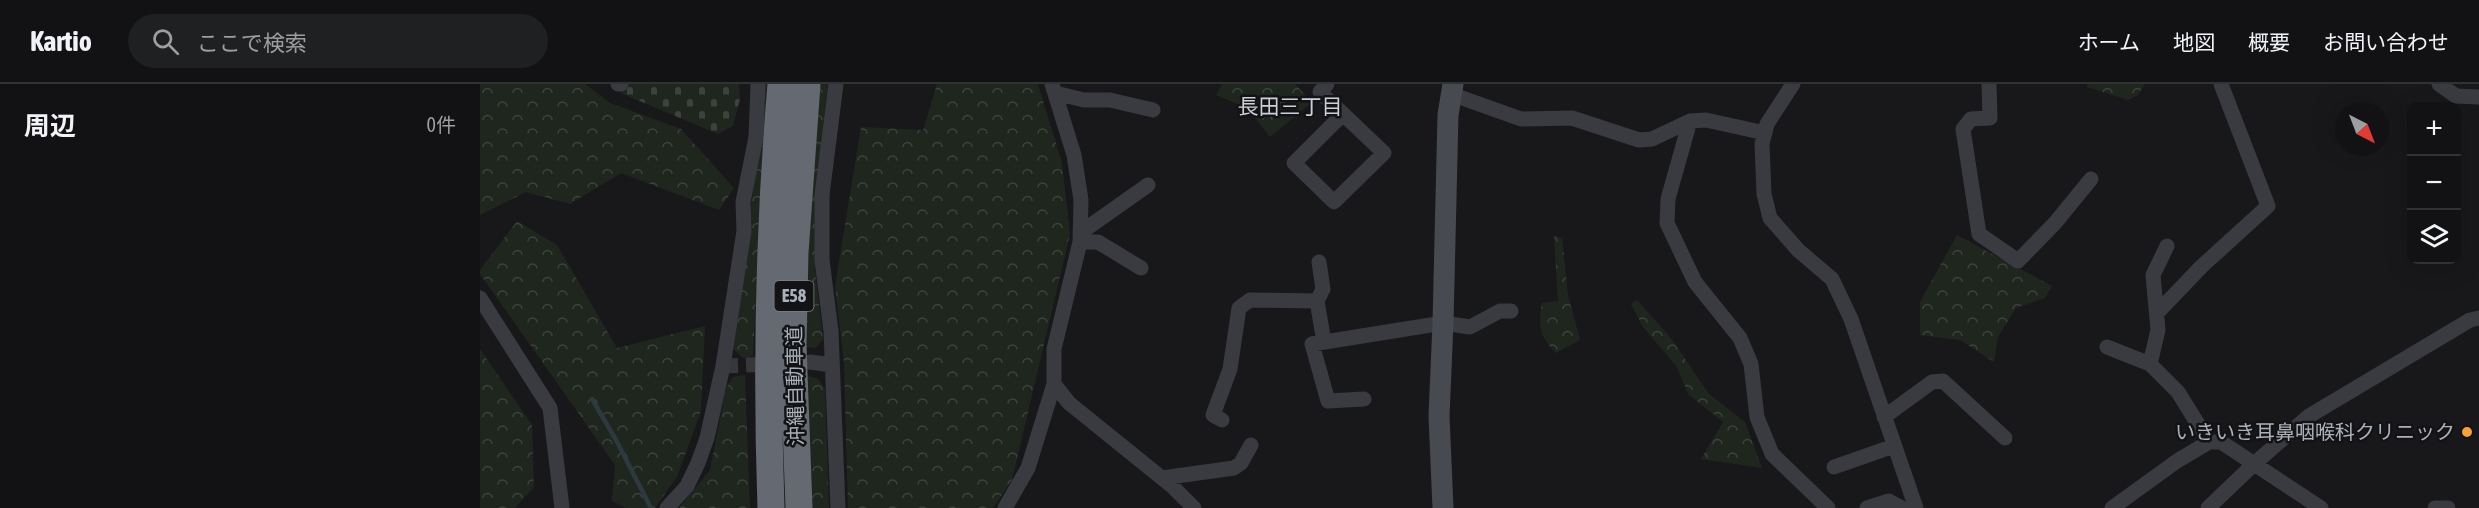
<!DOCTYPE html>
<html lang="ja">
<head>
<meta charset="utf-8">
<style>
  body { margin:0; font-family:"Asap Condensed","Noto Sans JP",sans-serif; background:#1f2022; color:#f1f3f6 }
  .controls { position:absolute; right:18px; top:18px; display:grid; overflow:hidden; border-radius:12px; box-shadow:0 6px 24px #0002 }
  .controls button { width:54px; height:54px; display:grid; place-items:center; padding:0; border:0; border-bottom:2px solid #313234; background:#121214; color:#f1f3f6; font:30px sans-serif }
  .compass { position:absolute; left:1855px; top:18px; width:54px; height:54px; border-radius:50%; background:#121214; box-shadow:0 6px 24px #0002; rotate:138deg }
  .list { margin:0; padding:0; list-style:none }
  h2 { display:flex; justify-content:space-between; align-items:center; height:78px; margin:0; padding:0 24px; font-size:26px }
  h2 small { font-size:20px; font-weight:400; color:#9c9ea0 }
  .icon { flex:none; width:33px; height:33px; fill:none; stroke:currentColor; stroke-width:2; stroke-linecap:round; stroke-linejoin:round }
  .map { position:relative; flex:none; width:1999px; height:424px; overflow:hidden }
  header { display:flex; align-items:center; gap:36px; box-sizing:border-box; height:84px; padding:0 30px; background:#121214; border-bottom:2px solid #313234 }
  header strong { font-size:28px }
  nav { display:flex; gap:33px; margin-inline-start:auto; font-size:21px }
  .search { width:420px; height:54px; background:#1f2022; display:flex; align-items:center; gap:15px; box-sizing:border-box; padding:0 21px; border-radius:33px; color:#9c9ea0; font-size:22px }
  main { display:flex }
  aside { flex:1; background:#121214 }
  .map>svg:first-child { display:block }
</style>
</head>
<body>
<header>
<strong>Kartio</strong>
<div class="search"><svg class="icon" aria-label="search" viewBox="0 0 24 24"><circle cx="10" cy="10" r="6"/><path d="M15 15l6 6"/></svg>ここで検索</div>
<nav><a>ホーム</a><a>地図</a><a>概要</a><a>お問い合わせ</a></nav>
</header>
<main>
<aside>
<h2>周辺<small>0件</small></h2>
<ul class="list">
</ul>
</aside>
<div class="map">
<svg width="1999" height="424" viewBox="0 0 1999 424">
  <defs>
    <pattern id="forest-crowns" width="20" height="18" patternUnits="userSpaceOnUse" patternTransform="scale(1.5)"><rect width="20" height="18" fill="#1e261e"/><path d="M2 6a3 3 0 1 1 6 0M12 15a3 3 0 1 1 6 0" fill="none" stroke="#3c433d"/></pattern>
    <pattern id="cemetery-stones" width="16" height="16" patternUnits="userSpaceOnUse" patternTransform="scale(1.5)"><rect width="16" height="16" fill="#1e261e"/><path d="M2 7V4a2 2 0 0 1 4 0v3zM10 15v-3a2 2 0 0 1 4 0v3z" fill="#3c433d"/></pattern>
  </defs>
  <rect width="100%" height="100%" fill="#18181a"/>
  <path fill="url(#forest-crowns)" d="M0 0H105L130 19 201 45 254 104 239 126 141 89 90 120 46 108 0 131Z
    M283 0H287L273 272 263 274 253 265 252 258 273 107Z
    M335 0H348L337 97 335 185 343 255 336 264 325 263Z
    M457 0H558L582 79 590 150 532 396 513 424H368L364 279 355 202 381 43 443 46Z
    M742 0H815L832 18 790 53 767 24 736 11Z
    M1607 0H1665L1658 11 1648 16 1607 3Z
    M37 137 77 161 137 264 225 242 221 327 197 393 175 424H147L132 417 135 381 0 190V186Z
    M1477 151 1572 202 1565 214 1536 224 1518 253 1514 278 1480 256 1440 251V218Z
    M1074 152 1082 154 1088 211 1100 256 1076 269C1059 252 1058 242 1062 219L1078 217Z
    M1157 216 1190 253 1229 310 1265 338 1282 384 1221 375 1243 338 1208 310 1197 283 1163 243 1151 220Z
    M0 265 52 341 54 403 35 424H0Z
    M265 291 270 424H199L230 386 246 304 253 293Z
    M328 292 337 294 345 304 349 424H330Z"/>
  <path fill="url(#cemetery-stones)" d="M134 0H259L260 15 253 42 238 50 143 10Z"/>
  <g fill="none" stroke-linecap="round" stroke-linejoin="round">
    <path stroke="#2e393f" stroke-width="4.5" d="M112 315 136 356 171 424"/>
    <path stroke="#35373a" stroke-width="15" stroke-dasharray="15 8" stroke-linecap="butt" d="M243 282 294 280"/>
    <path stroke="#393b40" stroke-width="15" d="M138 0H141
      M356 0 342 111V176L351 247 358 424
      M847 0 840 8 904 69 854 118 814 79 863 30
      M1313 0 1287 40 1282 60 1284 110 1290 134 1318 166 1352 195 1371 235 1436 424
      M1509 0 1510 34 1491 35 1483 45 1499 150 1538 177 1575 139 1611 95
      M1959 0 1976 12 1999 13
      M575 9 604 16H630L673 26
      M971 10 1041 35 1092 34 1159 56 1172 55 1210 37 1226 36 1285 49
      M1210 37 1188 115 1187 139 1215 198 1260 254 1271 280 1277 333 1292 370 1348 424
      M600 149 668 101
      M600 158H618L661 184
      M1687 162 1673 191 1678 246 1670 280 1698 308 1729 358
      M839 178 843 205 837 217 844 258
      M0 214 70 324 82 424
      M1677 229 1721 183 1788 122 1741 0
      M1627 263 1670 280
      M330 278 352 281
      M574 300 589 319 693 403 714 424
      M884 315 848 317 832 260 963 239 990 243 1020 227H1031
      M1404 333 1452 298 1463 297 1525 354
      M742 336 733 331 750 285 759 224 770 216 837 217
      M1354 383 1414 362
      M682 394 754 384 761 379 771 361
      M187 424 207 402 218 379 227 354 243 282 264 147 263 118 276 53 278 0
      M525 424 548 384 574 300V265L600 158 601 116 594 71 572 0
      M1387 424 1409 417 1422 424
      M1632 424 1697 377 1729 358H1741L1841 424
      M1728 424 1774 380 1829 332 1990 236 1999 234
      M1955 424H1968"/>
    <path stroke="#474a50" stroke-width="21" d="M963 424 959 332 963 239 968 31 973 0"/>
    <path stroke="#656971" stroke-width="27" d="M291 424C286 283 289 141 301 0
      M319 424 313 261 315 169 327 0"/>
  </g>
  <circle fill="#f6a235" stroke="#131315" stroke-width="2" cx="1987" cy="348" r="6"/>
  <g text-anchor="middle" stroke-width="5" stroke-linejoin="round" paint-order="stroke">
    <rect fill="#131315" stroke="#7d8288" stroke-width="1.5" x="294.5" y="197" width="39" height="30" rx="4.5"/>
    <g font-size="18" font-weight="bold" fill="#aab1ba">
      <text x="314" y="218">E58</text>
    </g>
    <g font-size="20" fill="#aab1ba" stroke="#131315">
      <text transform="translate(315 302) rotate(-91)" y="7">沖縄自動車道</text>
    </g>
    <g font-size="20" fill="#aab1ba" stroke="#131315" text-anchor="end">
      <text x="1975" y="355">いきいき耳鼻咽喉科クリニック</text>
    </g>
    <g font-size="21" fill="#cbcfd6" stroke="#131315">
      <text x="810" y="30">長田三丁目</text>
    </g>
  </g>
</svg>
<div class="controls">
<button>+</button>
<button>−</button>
<button><svg class="icon" aria-label="layers" viewBox="0 0 24 24"><path d="M12 4l9 5-9 5-9-5zM3 14l9 5 9-5"/></svg></button>
</div>
<svg class="compass" viewBox="-18 -18 36 36"><path d="M0-13l5 13h-10z" fill="#e53935"/><path d="M0 13l5-13h-10z" fill="#9c9ea0"/></svg>
</div>
</main>
</body>
</html>
